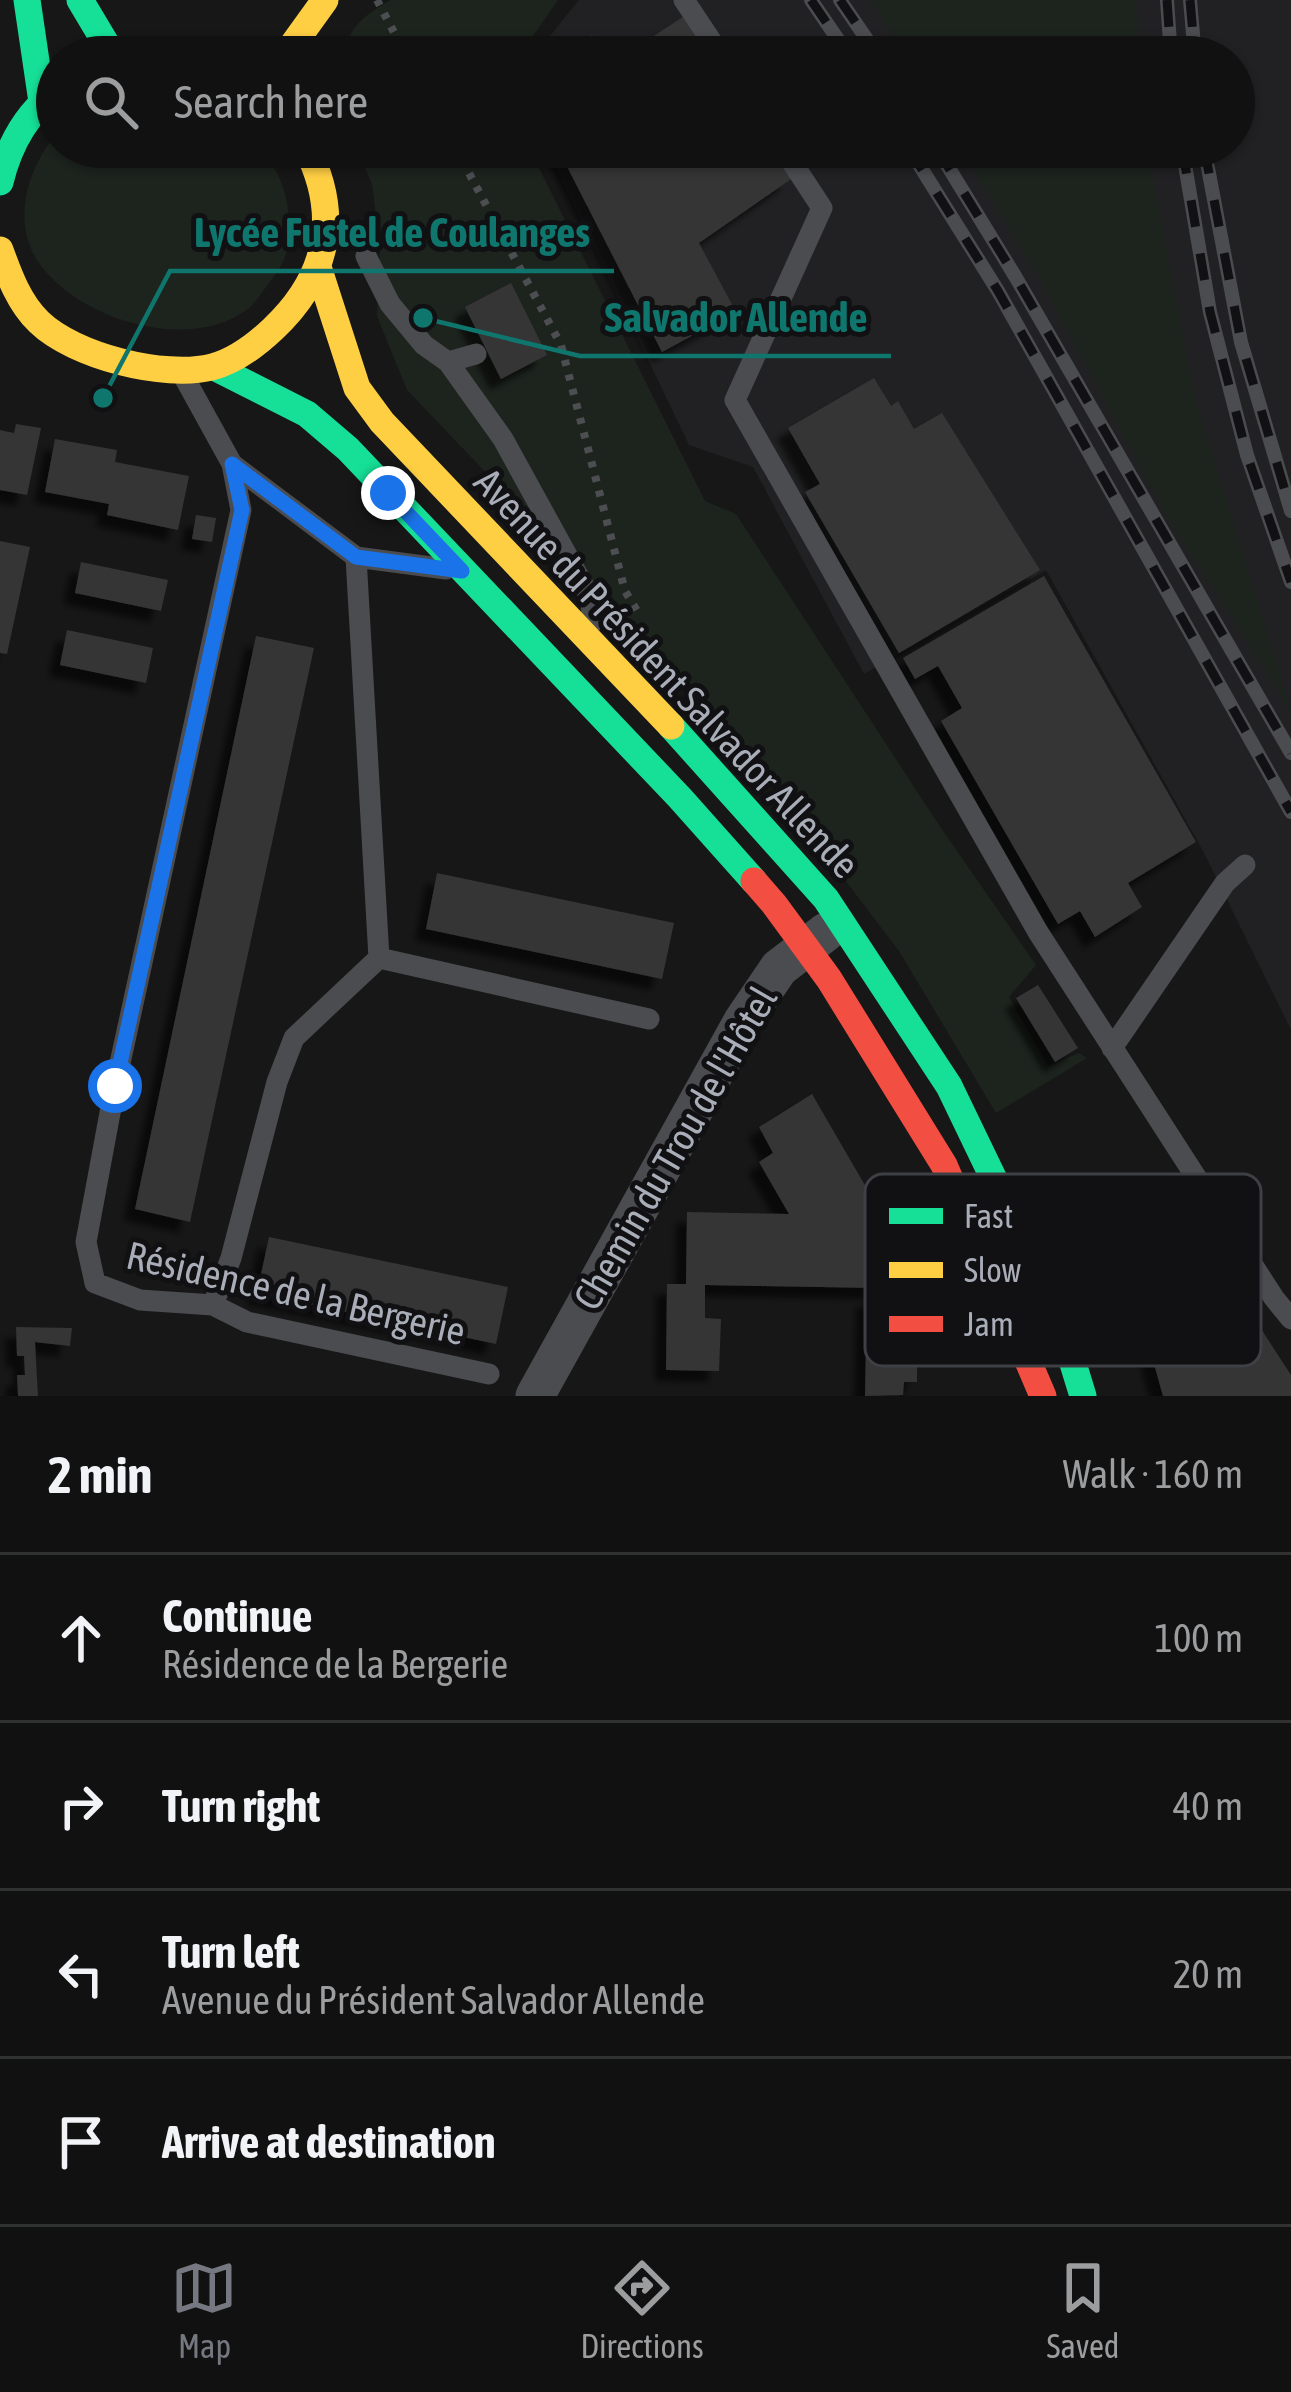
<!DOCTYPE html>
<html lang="en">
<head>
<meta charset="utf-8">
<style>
  body { margin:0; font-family:"Asap Condensed",sans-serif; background:#1e1f1f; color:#f1f3f6 }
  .stop { position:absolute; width:36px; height:36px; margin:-27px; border:9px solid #1a73e8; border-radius:50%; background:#fff }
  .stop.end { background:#1a73e8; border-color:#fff; box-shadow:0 3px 12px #0008 }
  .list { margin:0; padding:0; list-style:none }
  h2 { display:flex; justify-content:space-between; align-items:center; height:156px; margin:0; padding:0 48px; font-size:51px }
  h2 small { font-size:39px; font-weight:400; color:#9c9d9f }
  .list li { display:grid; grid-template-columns:78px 1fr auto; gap:36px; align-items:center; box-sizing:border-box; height:168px; padding:0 48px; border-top:3px solid #303131 }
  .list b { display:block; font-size:45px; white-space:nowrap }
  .list p { margin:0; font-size:39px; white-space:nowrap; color:#9c9d9f }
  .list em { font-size:39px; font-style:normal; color:#9c9d9f }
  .icon { flex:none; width:66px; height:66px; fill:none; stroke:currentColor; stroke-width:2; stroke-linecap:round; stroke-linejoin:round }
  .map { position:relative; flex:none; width:1291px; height:1396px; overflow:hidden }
  .search { position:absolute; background:#111; box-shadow:0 3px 9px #0004; left:36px; right:36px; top:36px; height:132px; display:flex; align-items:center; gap:30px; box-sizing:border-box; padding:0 42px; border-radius:66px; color:#9c9d9f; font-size:45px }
  .sheet { height:828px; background:#111 }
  nav { display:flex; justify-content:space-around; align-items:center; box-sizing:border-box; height:168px; border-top:3px solid #303131; background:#111; font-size:33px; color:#9c9d9f }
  nav a { display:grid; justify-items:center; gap:6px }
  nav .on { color:#757880 }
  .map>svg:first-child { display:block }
</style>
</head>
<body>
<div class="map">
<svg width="1291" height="1396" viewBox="0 0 1291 1396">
  <defs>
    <filter id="shadow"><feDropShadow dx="-11" dy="11" stdDeviation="3" flood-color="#0009"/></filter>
  </defs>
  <rect width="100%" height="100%" fill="#171717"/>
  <path fill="#212123" d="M579 0H1291V1030L1203 851 1046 570 864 674 753 467 689 445 546 147H1234V57H538L541 47Z"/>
  <path fill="#1d241e" d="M391 0H558L528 43 527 57H342C349 27 365 14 391 0Z
    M871 0H1136L1140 57H906Z
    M57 133V147H257C282 168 292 207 289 238 288 257 278 272 266 287 261 294 255 303 249 308 190 355 75 319 37 260 11 219 29 166 57 133Z
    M356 147H532L538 166 705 501 736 514 937 822 1036 965 1009 997 1048 1066 1079 1053 1087 1058 996 1113 899 951 726 724 407 390 377 316 380 247 372 184Z
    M960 147H1147L1194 395 1291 711 1164 511 1037 274Z"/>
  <path fill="#353536" filter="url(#shadow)" d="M686 15 713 57H621Z
    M592 35 607 57H557Z
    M557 147H770L791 179 699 243 736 312 662 352Z
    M511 283 547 355 501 379 465 307Z
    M874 378 891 406 898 401 914 429 942 413 1040 570 899 653 805 492 820 484 788 428Z
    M16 424 41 428 27 495 0 490V430L14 433Z
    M55 439 117 450 115 462 189 476 178 530 107 515 109 504 45 492Z
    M196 515 216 518 212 542 192 539Z
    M0 541 30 547 7 654 0 653Z
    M81 562 168 580 161 611 75 593Z
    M1044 576 1196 842 1128 883 1142 907 1095 937 1080 911 1058 924 941 721 962 708 938 666 915 679 903 658Z
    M67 630 153 648 146 683 60 665Z
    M256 636 314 648 190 1222 135 1209Z
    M437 873 674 923 662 979 426 929Z
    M1038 985 1078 1048 1055 1062 1016 998Z
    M812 1094 877 1206V1288L705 1285V1318L721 1319 719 1371 666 1370 667 1284H686L687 1212 789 1214 759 1162 773 1153 759 1127Z
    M269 1237 508 1287 496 1344 257 1293Z
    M867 1296 918 1297 917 1382H904L903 1395 865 1396Z
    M1241 1298 1291 1375V1396H1163L1151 1353Z
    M16 1327 72 1328 70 1346 35 1342 38 1396H18L17 1375H25L24 1356H17Z"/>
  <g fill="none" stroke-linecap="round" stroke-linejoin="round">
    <path stroke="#4d4e52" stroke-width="8" stroke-dasharray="6 9" stroke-linecap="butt" d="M377 0 407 57
      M455 147 561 345 625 591 639 614"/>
    <path stroke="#4b4c50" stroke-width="21" d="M684 0 722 57
      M782 147 822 208 735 400 1038 932 1274 1298 1291 1319
      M366 256 390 304 424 345 448 362 503 439 591 599 592 623
      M448 362 476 354
      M184 377 232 464 241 510 115 1086 86 1242 95 1283 140 1300 213 1305 247 1322 489 1374
      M232 464 356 557 446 569
      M356 557 379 958 649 1019
      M1112 1048 1225 883 1245 865
      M213 1305 231 1258 277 1082 294 1038 379 958"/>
    <path stroke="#4b4c50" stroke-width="39" d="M535 1396 743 1021 779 968 826 932"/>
    <path stroke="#16e098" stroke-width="27" d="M27 0 42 102
      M80 0 114 57
      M0 182C9 145 26 113 57 91
      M214 367 307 414 348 449 680 798 754 881
      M671 726 826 899 949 1086 1056 1308 1083 1396"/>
    <path stroke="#ffcf43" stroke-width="27" d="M284 57 325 0
      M0 250C9 275 19 303 39 322 74 356 164 379 212 367 235 361 256 345 273 329 329 276 341 215 306 147
      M318 267 357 388 382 422 671 726"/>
    <path stroke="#f24e42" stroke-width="27" d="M754 881 774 904 829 979 944 1165 1043 1396"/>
    <defs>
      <path id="rail" d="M811 0 850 57
        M840 0 879 57
        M1167 0 1171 57
        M1190 0 1195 57
        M908 147 998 291 1291 812
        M936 147 1015 276 1291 753
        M1182 147 1210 312 1247 455 1291 582
        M1204 147 1241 342 1291 511"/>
    </defs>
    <use href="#rail" stroke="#4b4c4f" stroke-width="14"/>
    <use href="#rail" stroke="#111113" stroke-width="9" stroke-dasharray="27" stroke-linecap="butt"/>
  </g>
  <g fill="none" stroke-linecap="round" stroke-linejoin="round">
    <path stroke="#1a73e8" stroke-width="15" d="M115 1086 242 510 232 464 356 557 462 571 388 493"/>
  </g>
  <g text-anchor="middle" stroke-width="10" stroke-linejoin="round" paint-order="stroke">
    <g font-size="39" fill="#a8adb8" stroke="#111113">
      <text transform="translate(667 673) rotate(47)" y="14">Avenue du Président Salvador Allende</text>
      <text transform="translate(675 1148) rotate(-60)" y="14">Chemin du Trou de l'Hôtel</text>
      <text transform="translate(296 1293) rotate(13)" y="14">Résidence de la Bergerie</text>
    </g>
  </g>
  <rect x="865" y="1174" width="396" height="192" rx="18" fill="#111113" stroke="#3e4045" stroke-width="3"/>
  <rect x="889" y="1208" width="54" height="16" fill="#16e098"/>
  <rect x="889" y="1262" width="54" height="16" fill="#ffcf43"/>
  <rect x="889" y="1316" width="54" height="16" fill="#f24e42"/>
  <g font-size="33" fill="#a8adb8">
    <text x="964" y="1228">Fast</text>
    <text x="964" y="1282">Slow</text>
    <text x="964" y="1336">Jam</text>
  </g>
  <path fill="none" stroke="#0f766e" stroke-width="4.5" d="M103 398L170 271H614M423 318L580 356H891"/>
  <g fill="#0f766e" stroke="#111113" stroke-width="4.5">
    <circle cx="103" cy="398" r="12"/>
    <circle cx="423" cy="318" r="12"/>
  </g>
  <g font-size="42" text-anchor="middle" font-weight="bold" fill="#0f766e" stroke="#111113" stroke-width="10" stroke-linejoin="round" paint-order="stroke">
    <text x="392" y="247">Lycée Fustel de Coulanges</text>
    <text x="736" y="332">Salvador Allende</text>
  </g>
</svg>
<div class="stop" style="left:115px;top:1086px"></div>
<div class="stop end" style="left:388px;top:493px"></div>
<div class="search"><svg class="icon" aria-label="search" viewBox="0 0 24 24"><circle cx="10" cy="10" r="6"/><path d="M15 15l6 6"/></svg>Search here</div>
</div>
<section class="sheet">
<h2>2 min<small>Walk · 160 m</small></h2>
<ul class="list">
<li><svg class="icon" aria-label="ahead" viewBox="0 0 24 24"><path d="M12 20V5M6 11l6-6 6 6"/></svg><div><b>Continue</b><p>Résidence de la Bergerie</p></div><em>100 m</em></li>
<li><svg class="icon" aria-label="right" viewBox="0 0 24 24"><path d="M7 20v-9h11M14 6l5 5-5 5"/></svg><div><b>Turn right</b></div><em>40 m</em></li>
<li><svg class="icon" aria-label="left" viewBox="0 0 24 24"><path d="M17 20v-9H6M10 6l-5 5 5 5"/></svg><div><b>Turn left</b><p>Avenue du Président Salvador Allende</p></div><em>20 m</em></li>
<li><svg class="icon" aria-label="arrive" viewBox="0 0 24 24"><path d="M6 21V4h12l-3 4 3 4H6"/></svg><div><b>Arrive at destination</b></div></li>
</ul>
</section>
<nav>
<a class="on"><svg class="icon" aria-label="map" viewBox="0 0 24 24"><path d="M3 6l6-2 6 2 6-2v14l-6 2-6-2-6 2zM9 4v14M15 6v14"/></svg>Map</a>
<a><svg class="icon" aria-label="directions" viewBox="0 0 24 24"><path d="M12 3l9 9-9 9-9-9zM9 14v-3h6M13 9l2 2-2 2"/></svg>Directions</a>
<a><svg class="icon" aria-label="saved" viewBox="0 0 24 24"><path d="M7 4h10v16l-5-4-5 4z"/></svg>Saved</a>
</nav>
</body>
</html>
